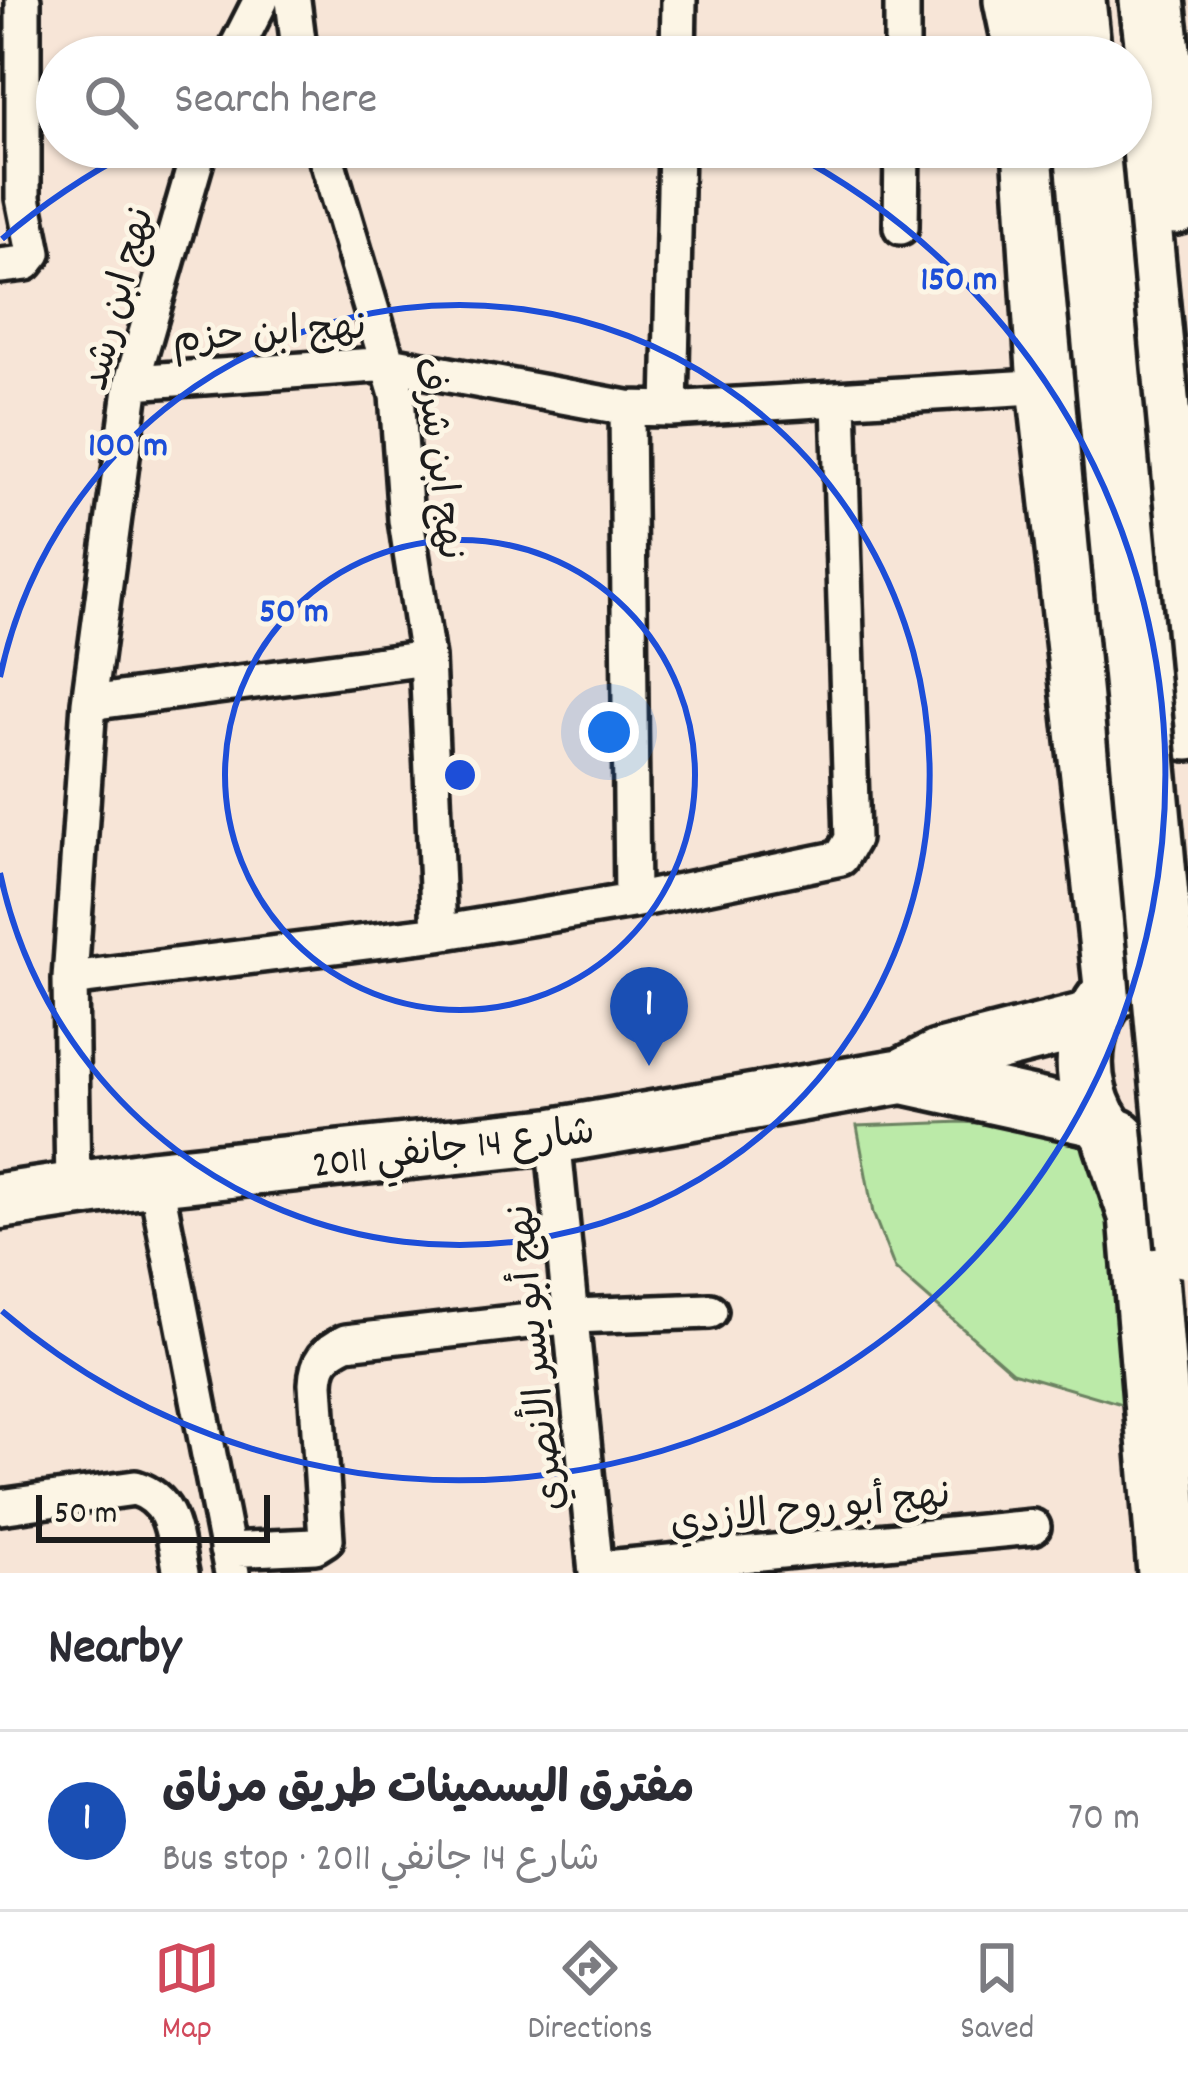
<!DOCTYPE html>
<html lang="en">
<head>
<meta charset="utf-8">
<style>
  body { margin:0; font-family:Dekko,"Playpen Sans Arabic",sans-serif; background:#f7f7f7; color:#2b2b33 }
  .scale { position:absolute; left:36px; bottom:30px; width:234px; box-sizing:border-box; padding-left:12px; border:6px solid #1c1c1c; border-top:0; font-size:33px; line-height:42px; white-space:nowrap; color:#1c1c1c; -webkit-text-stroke:9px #fcf5e5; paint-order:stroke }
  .you { position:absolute; left:609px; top:732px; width:42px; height:42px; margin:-30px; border:9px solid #fff; border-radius:50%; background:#1a73e8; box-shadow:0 0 0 18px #1a73e833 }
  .badge { display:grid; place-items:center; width:78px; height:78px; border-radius:50%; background:#d1495b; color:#fff; font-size:39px; font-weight:700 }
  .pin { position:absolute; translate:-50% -99px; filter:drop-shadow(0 3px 6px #0008) }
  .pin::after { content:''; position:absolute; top:63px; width:42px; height:36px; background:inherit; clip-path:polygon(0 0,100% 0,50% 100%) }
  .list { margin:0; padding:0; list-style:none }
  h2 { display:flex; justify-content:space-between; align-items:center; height:156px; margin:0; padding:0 48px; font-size:51px }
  h2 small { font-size:39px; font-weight:400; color:#7c7c81 }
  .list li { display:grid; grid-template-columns:78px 1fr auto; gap:36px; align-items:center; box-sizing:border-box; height:180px; padding:0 48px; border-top:3px solid #e1e1e2 }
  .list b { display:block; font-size:45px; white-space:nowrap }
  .list p { margin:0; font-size:39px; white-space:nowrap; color:#7c7c81 }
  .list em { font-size:39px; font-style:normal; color:#7c7c81 }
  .icon { flex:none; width:66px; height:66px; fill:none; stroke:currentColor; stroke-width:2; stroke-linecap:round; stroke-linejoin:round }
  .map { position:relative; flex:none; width:1188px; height:1573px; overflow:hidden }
  .search { position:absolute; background:#fff; box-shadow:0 3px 9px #0004; left:36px; right:36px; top:36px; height:132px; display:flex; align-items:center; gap:30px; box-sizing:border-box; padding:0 42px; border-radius:66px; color:#7c7c81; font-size:45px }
  .sheet { height:336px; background:#fff }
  nav { display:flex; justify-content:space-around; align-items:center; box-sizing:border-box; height:168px; border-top:3px solid #e1e1e2; background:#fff; font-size:33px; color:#7c7c81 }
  nav a { display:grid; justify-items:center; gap:6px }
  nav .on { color:#d1495b }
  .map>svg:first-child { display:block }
</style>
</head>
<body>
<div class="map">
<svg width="1188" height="1573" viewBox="0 0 1188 1573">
  <rect width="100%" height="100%" fill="#f7e5d7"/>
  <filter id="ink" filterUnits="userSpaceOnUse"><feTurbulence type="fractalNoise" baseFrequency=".00833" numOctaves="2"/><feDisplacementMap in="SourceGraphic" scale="24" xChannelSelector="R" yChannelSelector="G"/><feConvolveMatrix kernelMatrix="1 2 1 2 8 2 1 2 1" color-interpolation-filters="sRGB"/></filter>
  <g filter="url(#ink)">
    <path fill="#bbeaa8" stroke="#6c8362" stroke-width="3" d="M963 1122 1074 1131 1117 1162 1166 1417 1012 1372 895 1269 873 1213 857 1126Z"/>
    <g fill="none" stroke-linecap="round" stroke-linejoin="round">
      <defs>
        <path id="street" d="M293 0 300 57
          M232 57 261 0
          M678 57 679 0
          M902 57V0
          M323 147 397 395 406 520 427 658 439 933
          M901 227 902 147
          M0 266 26 263 34 253 23 198V0
          M132 382 390 364 627 408 670 409 1050 386
          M627 408 632 901
          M670 409 676 147
          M89 703 427 658
          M70 979 439 933 632 901 841 858 852 839 839 400
          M553 1136 596 1573
          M155 1178 232 1573
          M73 1190 70 979 89 703 132 382 200 147
          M0 1507 135 1488C175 1501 173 1536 181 1573
          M227 1550 315 1546 326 1539 316 1384C317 1360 325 1352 346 1342L573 1316 710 1311
          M596 1569 1033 1527"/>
        <path id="primary" d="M1108 995C1064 1049 1084 1143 1155 1163
          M903 1076 1098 1119
          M0 1201 155 1178 553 1136 903 1076 939 1058 1092 1019"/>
        <path id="highway" d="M1016 0 1028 57
          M1073 0 1079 57
          M1152 0 1176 202
          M1131 141 1188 728
          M1035 147 1050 386 1116 985
          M1116 1141 1141 1215 1170 1573"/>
      </defs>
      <use href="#street" stroke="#1c1c1c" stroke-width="42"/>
      <use href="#primary" stroke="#1c1c1c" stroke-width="63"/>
      <use href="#highway" stroke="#1c1c1c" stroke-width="72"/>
      <use href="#street" stroke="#fcf5e5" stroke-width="33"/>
      <use href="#primary" stroke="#fcf5e5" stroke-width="54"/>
      <use href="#highway" stroke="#fcf5e5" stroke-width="63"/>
      <defs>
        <path id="highway-bridge" d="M1087 147 1188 1246"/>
      </defs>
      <use href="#highway-bridge" stroke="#1c1c1c" stroke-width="72" stroke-linecap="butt"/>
      <use href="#highway-bridge" stroke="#fcf5e5" stroke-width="63"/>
    </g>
  </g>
  <g fill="none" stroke="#1d4ed8" stroke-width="6">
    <circle cx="460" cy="775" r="235"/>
    <path d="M0 677A470 470 0 1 1 0 873"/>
    <path d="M2 239A705 705 0 0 1 134 150M786 150A705 705 0 1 1 2 1311"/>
  </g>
  <g text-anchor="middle" stroke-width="10" stroke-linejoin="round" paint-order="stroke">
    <g font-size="39" fill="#1c1c1c" stroke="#fcf5e5">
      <text transform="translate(115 298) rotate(-75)" y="14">نهج ابن رشد</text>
      <text transform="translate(269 330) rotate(-4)" y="14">نهج ابن حزم</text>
      <text transform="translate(442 458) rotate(83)" y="14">نهج ابن شرف</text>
      <text transform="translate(453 1145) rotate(-7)" y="14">شارع 14 جانفي 2011</text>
      <text transform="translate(533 1358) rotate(-96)" y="14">نهج أبو يسر الأنصري</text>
      <text transform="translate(810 1506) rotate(-6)" y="14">نهج أبو روح الازدي</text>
    </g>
  </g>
  <circle cx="460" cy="775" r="18" fill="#1d4ed8" stroke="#fcf5e5" stroke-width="6"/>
  <g font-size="36" text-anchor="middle" font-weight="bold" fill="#1d4ed8" stroke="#fcf5e5" stroke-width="10" stroke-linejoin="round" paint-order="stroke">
    <text x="959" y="289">150 m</text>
    <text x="128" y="455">100 m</text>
    <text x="294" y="621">50 m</text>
  </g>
</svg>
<div class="scale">50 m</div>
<div class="you"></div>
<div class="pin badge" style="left:649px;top:1066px;background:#1a4fb4">1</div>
<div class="search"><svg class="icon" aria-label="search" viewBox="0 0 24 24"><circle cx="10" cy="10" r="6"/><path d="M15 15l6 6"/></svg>Search here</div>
</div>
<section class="sheet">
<h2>Nearby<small></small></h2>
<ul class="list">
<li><span class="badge" style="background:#1a4fb4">1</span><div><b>مفترق اليسمينات طريق مرناق</b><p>Bus stop · شارع 14 جانفي 2011</p></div><em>70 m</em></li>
</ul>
</section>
<nav>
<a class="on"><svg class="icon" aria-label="map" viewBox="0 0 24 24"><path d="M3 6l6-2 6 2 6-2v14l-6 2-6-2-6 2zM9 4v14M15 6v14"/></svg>Map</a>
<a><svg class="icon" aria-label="directions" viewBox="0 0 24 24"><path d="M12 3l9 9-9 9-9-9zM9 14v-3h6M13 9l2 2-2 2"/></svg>Directions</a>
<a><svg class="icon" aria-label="saved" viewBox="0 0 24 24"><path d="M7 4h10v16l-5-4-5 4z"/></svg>Saved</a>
</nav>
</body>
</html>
